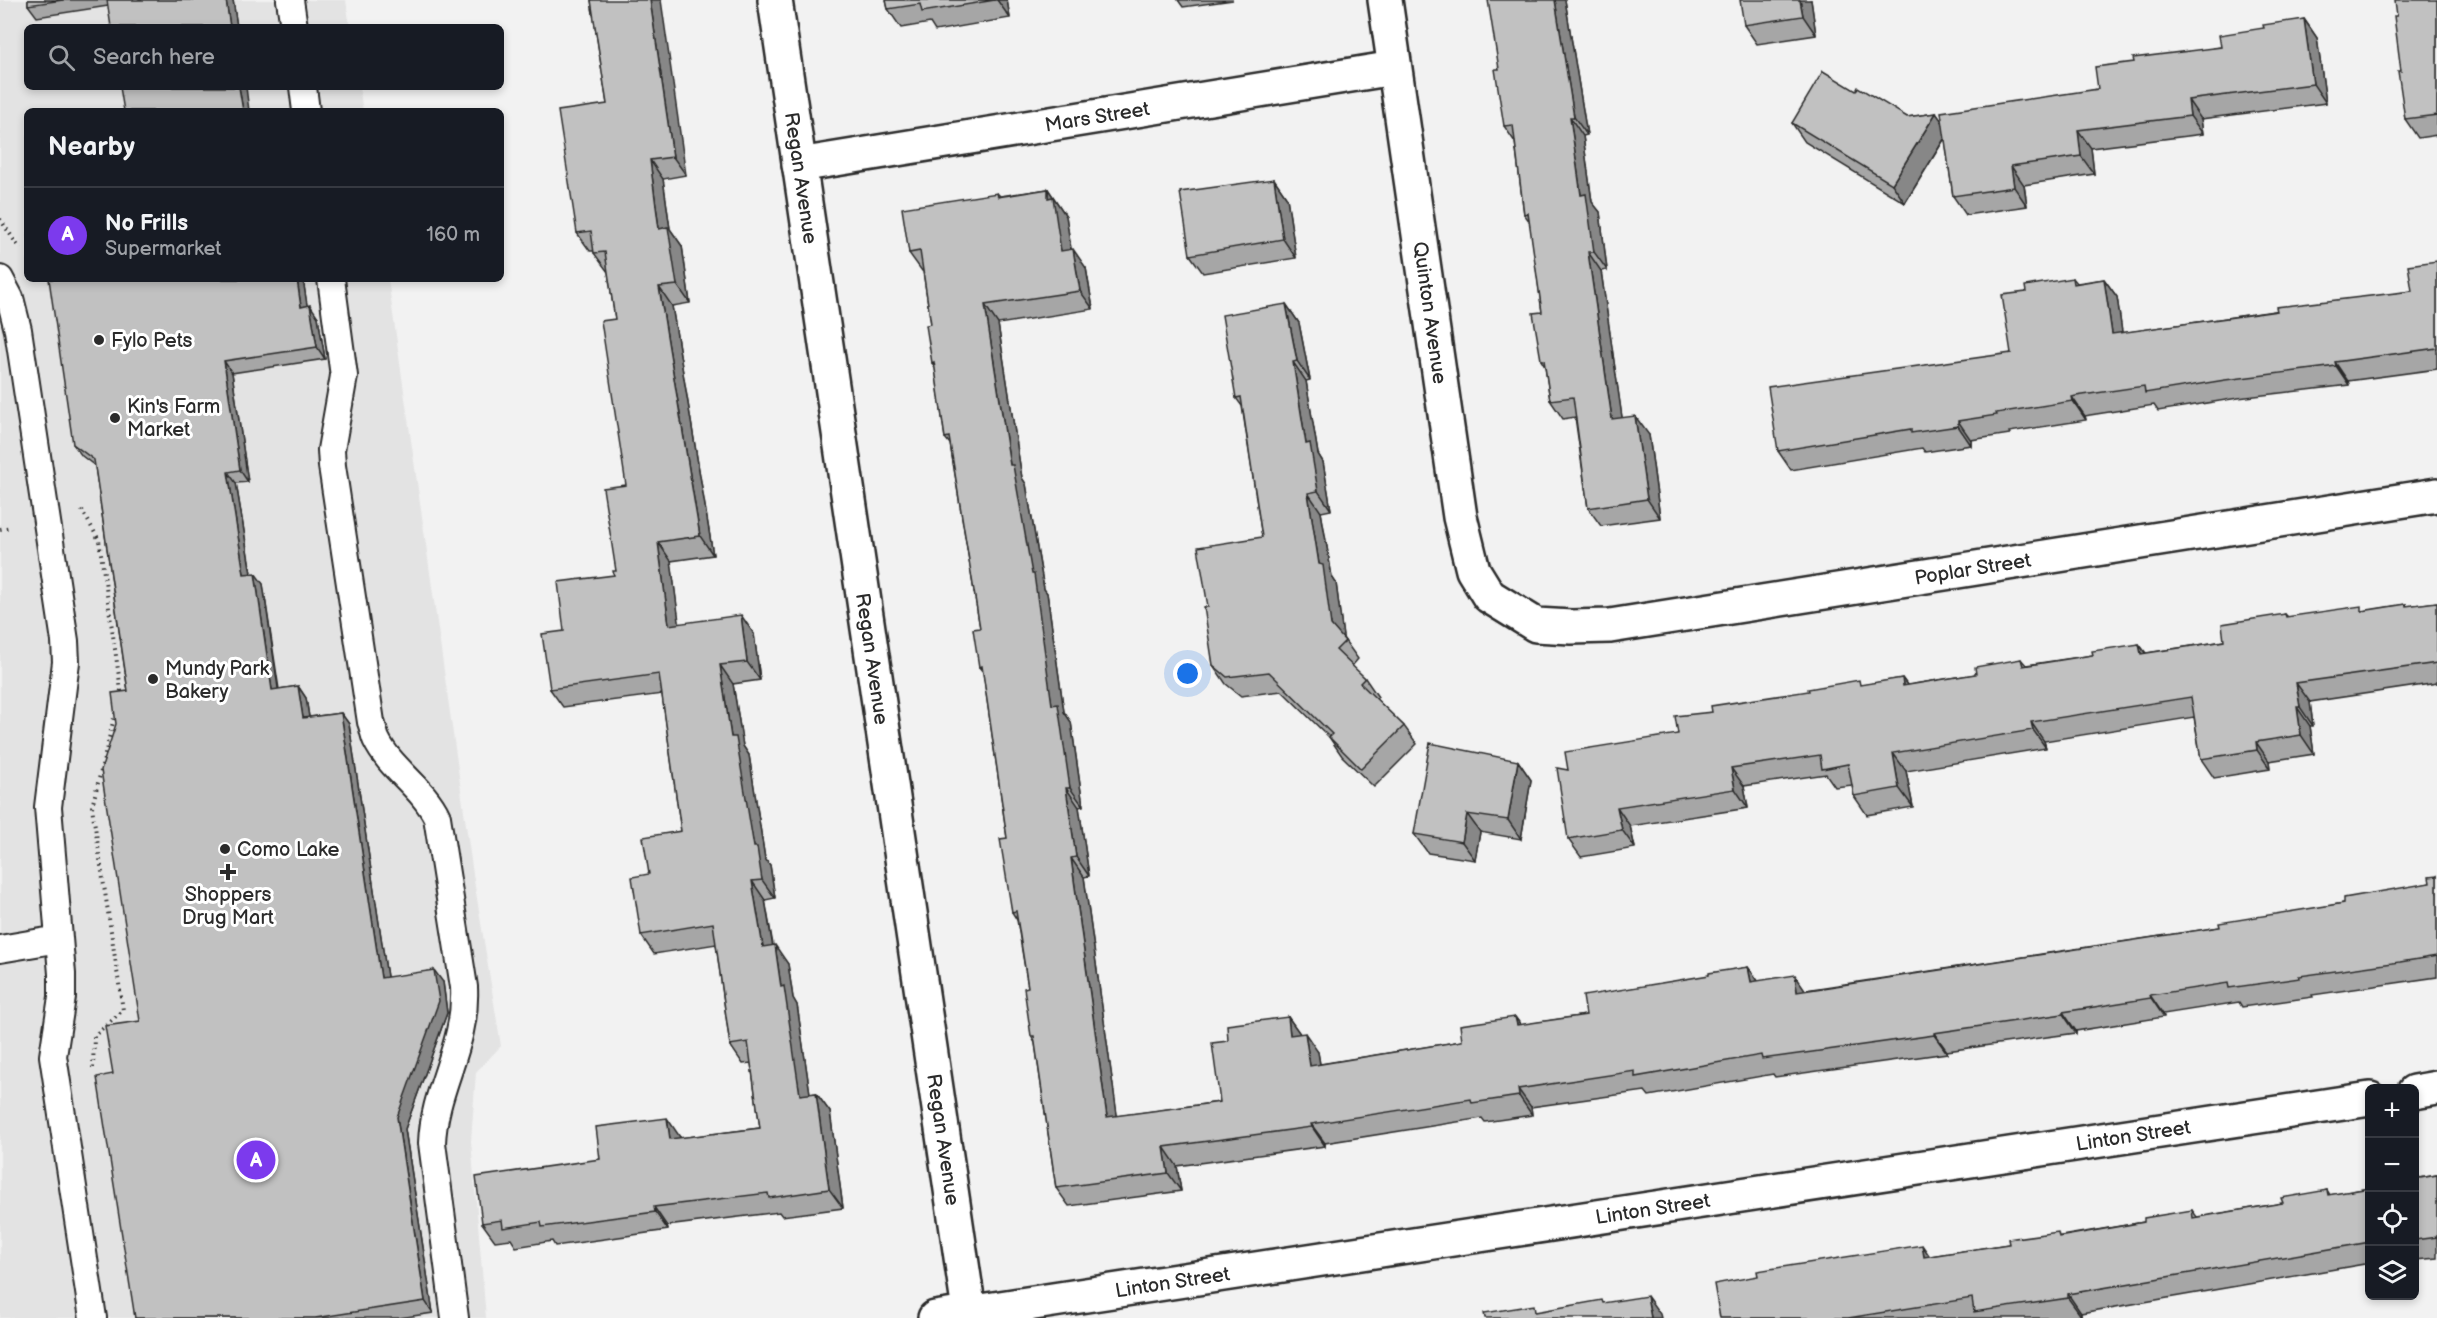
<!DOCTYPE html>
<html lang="en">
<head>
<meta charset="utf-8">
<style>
  body { margin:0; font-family:"Balsamiq Sans",sans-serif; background:#242831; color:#f1f3f6 }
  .controls { position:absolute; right:18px; bottom:18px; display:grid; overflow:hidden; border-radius:9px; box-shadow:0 3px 9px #0003 }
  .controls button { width:54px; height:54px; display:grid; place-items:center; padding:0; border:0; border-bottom:2px solid #363941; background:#171b24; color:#f1f3f6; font:30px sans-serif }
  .you { position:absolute; left:1188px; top:674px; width:21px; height:21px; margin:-15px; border:4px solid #fff; border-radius:50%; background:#1a73e8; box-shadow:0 0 0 9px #1a73e833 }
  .badge { display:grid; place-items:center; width:39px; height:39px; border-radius:50%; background:#7c3aed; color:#fff; font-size:20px; font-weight:700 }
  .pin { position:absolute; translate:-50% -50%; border:3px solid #fff; box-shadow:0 2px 6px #0006 }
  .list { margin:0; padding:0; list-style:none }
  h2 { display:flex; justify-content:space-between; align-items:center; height:78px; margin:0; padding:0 24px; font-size:26px }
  h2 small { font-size:20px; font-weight:400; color:#9ea1a6 }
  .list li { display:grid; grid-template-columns:39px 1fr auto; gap:18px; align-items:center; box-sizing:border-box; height:96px; padding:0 24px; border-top:2px solid #363941 }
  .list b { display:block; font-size:22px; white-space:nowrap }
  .list p { margin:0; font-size:20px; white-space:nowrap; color:#9ea1a6 }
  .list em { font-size:20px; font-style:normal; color:#9ea1a6 }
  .icon { flex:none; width:33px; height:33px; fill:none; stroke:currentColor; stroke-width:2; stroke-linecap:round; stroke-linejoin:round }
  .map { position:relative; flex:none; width:2437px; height:1318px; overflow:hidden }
  .search { position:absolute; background:#171b24; box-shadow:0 3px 9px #0003; left:24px; top:24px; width:480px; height:66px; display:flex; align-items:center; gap:15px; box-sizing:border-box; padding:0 21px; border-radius:9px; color:#9ea1a6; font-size:22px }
  .panel { position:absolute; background:#171b24; box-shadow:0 3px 9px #0003; left:24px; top:108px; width:480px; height:174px; border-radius:9px }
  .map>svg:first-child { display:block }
</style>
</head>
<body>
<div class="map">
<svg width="2437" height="1318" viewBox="0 0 2437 1318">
  <rect width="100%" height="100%" fill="#f2f2f2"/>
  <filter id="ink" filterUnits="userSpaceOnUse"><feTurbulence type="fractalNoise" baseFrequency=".0167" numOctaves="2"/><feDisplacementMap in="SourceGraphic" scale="12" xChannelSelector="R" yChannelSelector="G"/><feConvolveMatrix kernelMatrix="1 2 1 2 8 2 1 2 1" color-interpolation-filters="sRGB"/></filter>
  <g filter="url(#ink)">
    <path fill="#e3e3e3" d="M0 0H346L350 27H27V87H359L363 111H27V279H388L473 874 501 1046 476 1072 471 1141 486 1318H0Z"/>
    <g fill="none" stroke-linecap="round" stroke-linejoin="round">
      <defs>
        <path id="lane" d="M290 0 294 27
          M303 87 306 111
          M0 279 10 298 18 330 65 641 66 662 48 807 62 974V997L53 1056 93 1318
          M331 279 344 376 331 450 332 466 371 722C373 727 374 734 376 739 390 769 423 787 437 817L464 987C467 1047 434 1087 432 1143L455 1318
          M0 949 59 939"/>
        <g id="street">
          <path id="s1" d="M775 0 970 1318"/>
          <path id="s2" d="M1385 0 1460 517 1473 570 1489 596 1536 625 1571 627 1610 626 2437 495"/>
          <path id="s3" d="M799 165 1394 68"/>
        </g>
        <g id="secondary">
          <path d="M2414 1092 2437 1088"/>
          <path id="s4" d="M935 1318 2370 1099"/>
        </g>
      </defs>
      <use href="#lane" stroke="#2b2b2b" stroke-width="30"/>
      <use href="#street" stroke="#2b2b2b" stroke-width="38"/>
      <use href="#secondary" stroke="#2b2b2b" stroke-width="38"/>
      <path stroke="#2b2b2b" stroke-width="4" stroke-dasharray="1.5 4.5" stroke-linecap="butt" d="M0 219 20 249
        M82 510 99 540 121 690 119 697
        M0 529 11 527
        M93 1068 94 1036 123 1010 92 807 116 710"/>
      <use href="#lane" stroke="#fff" stroke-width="26"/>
      <use href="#street" stroke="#fff" stroke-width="33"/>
      <use href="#secondary" stroke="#fff" stroke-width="33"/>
    </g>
    <path fill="#a6a6a6" stroke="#2b2b2b" stroke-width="1.5" d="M28 0H233L237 27 108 6 37 17 28 5Z
      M591 0 686 175 663 179 670 229 682 246 690 303 672 306 713 555 671 561 679 624 754 634 760 680 733 684 743 746 749 755 765 859 770 865 775 898 765 900 773 945 788 964 793 998 797 1005 810 1094 816 1093 830 1112 843 1208 782 1216 779 1212 667 1226 668 1230 555 1246 552 1241 516 1247 511 1239 495 1241 482 1223 600 1159 680 1137V1138L760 1128 751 1063 743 1064 730 1045 716 944 654 954 641 935 649 874 681 831 662 694 563 707 550 689 564 631 614 575 616 571 626 485 615 319 608 272 594 253V251H590L577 233 607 104Z
      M886 0H1007L1010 18 935 31 930 23 901 28 888 9Z
      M1178 0H1233L1183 7Z
      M1565 0 1587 135 1583 136 1592 202 1600 212 1607 270 1601 271 1622 418 1649 435 1660 518 1601 526 1588 508 1575 417 1563 419 1550 400 1545 367 1541 360 1542 312 1530 222 1524 214 1515 142 1504 126Z
      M1811 0 1816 35 1757 44 1744 25Z
      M2437 0V135L2418 138 2405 119 2397 16Z
      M2304 19 2317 38 2326 103 2201 119 2203 134 2091 148 2094 174 2024 185 2027 206 1966 215 1953 196 1945 138 1905 203 1805 142 1792 123 1856 91 1907 117 1936 113 1942 122 2098 89 2134 62 2221 47 2264 28Z
      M1274 179 1287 198 1296 258 1203 273 1190 255Z
      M1048 189 1066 216 1071 249 1086 268 1093 309 998 324 1022 478 1026 484 1044 589 1047 593 1064 712 1071 722 1083 806 1079 807 1089 876 1084 877 1117 1116 1220 1102 1228 1041 1288 1017 1300 1034 1318 1052 1320 1064 1462 1041 1515 1017 1521 1025 1586 1015 1709 975 1748 967 1758 981 1805 990 2220 927 2344 903 2430 883 2437 876V977L2312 995 2313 997 2242 1007 2239 1002 2163 1014 2164 1017 2076 1031V1033L1947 1051V1053L1775 1077 1773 1074 1649 1096 1645 1091 1531 1107 1532 1115 1485 1122 1482 1118 1325 1143V1146L1177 1166 1181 1191 1069 1206 1056 1188 1035 1043 1031 1036 1028 987 1017 920 1012 912 1007 838 983 672 979 667 980 628 950 444 945 438 935 367 932 363 931 324 923 271H922L909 253 997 193 1000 196Z
      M2437 261V369L2348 381 2349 385 2238 398 2158 411 2154 405 2090 415 2085 416 2086 420 2009 432 2010 434 1971 440V445L1925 452 1922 448 1791 470 1778 451 2011 353 2026 292 2073 278 2077 283 2104 279 2117 297 2122 333 2412 291Z
      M303 279 307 306 318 317 325 359 232 373 248 482 236 483 251 573 263 584 279 689 298 686 306 698 309 717 341 713 349 724 387 977 443 982 447 1013 405 1129 433 1313 399 1318H135L113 1074 140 1021 128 691 95 466 82 456 73 444Z
      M1286 304 1299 323 1310 380 1306 381 1318 454 1323 462 1331 510 1321 512 1332 577 1336 583 1343 638 1358 659 1352 666 1365 678 1378 697 1376 699 1404 726 1417 744 1374 787 1342 756 1329 737 1282 691 1241 696 1226 684 1213 665 1208 607 1262 537 1242 406 1236 398Z
      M2437 602V683L2310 702 2313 726H2310L2314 754 2269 761 2270 769 2214 778 2201 759 2194 717 2044 741 2046 748 1906 771 1913 807 1867 815 1854 796 1852 785 1835 787 1826 774 1744 786 1748 808 1630 826 1635 848 1581 857 1568 839V770L1678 734 1712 712 1902 678 1907 685 1976 674 2021 659 2026 665 2093 655 2139 644 2146 653 2224 641 2285 614 2288 617 2365 611 2406 604 2407 606Z
      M1518 761 1531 780 1521 839 1480 832 1475 860 1428 853 1414 834Z
      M2437 1175V1258L2415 1260V1179Z
      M2370 1188V1263L2081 1313V1316L2069 1318H1720L1930 1256 2061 1236 2144 1222 2192 1210 2197 1217 2283 1203 2327 1190 2330 1195Z"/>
    <path fill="#878787" stroke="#2b2b2b" stroke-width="1.5" d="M226 0H233L237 27H230Z
      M650 0H661L686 175 673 157Z
      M997 0H1007L1010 18Z
      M1555 0H1565L1587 135 1574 117Z
      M1800 0H1811L1816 35 1803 16Z
      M2304 19 2317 38 2326 103 2313 84Z
      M239 87H246L249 111H243Z
      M2188 100 2201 119 2203 134 2190 116Z
      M1936 113 1949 131 1905 203 1892 184Z
      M1570 117 1583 136 1592 202 1600 212 1607 270 1594 252 1581 195Z
      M2078 130 2091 148 2094 174 2081 156Z
      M650 160 663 179 670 229 682 246 690 303 677 285 659 229Z
      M2011 166 2024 185 2027 206 2014 187Z
      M1274 179 1287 198 1296 258 1283 239Z
      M1048 189 1066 216 1074 269 1061 251 1048 198Z
      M1073 249 1086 268 1093 309 1080 291Z
      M1588 252 1601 271 1625 438 1612 419Z
      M297 279H303L309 318 301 307Z
      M2104 279 2117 297 2125 353 2112 334Z
      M659 287 672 306 713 555 700 536Z
      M1286 304 1299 323 1310 380 1297 361Z
      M310 305 318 317 325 359 317 347Z
      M985 305 998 324 1022 478 1026 484 1044 589 1047 593 1064 712 1071 722 1083 806 1070 788 1052 705 1010 465Z
      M224 361 232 373 248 482 240 470Z
      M1293 362 1306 381 1318 454 1323 462 1331 510 1318 491 1306 444Z
      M2335 362 2348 381 2349 385 2336 366Z
      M2072 397 2085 416 2086 420 2073 401Z
      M1635 416 1649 435 1660 518 1647 499Z
      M1958 421 1971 440V445L1958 426Z
      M228 472 236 483 253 586 244 574Z
      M1308 493 1321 512 1332 577 1336 583 1344 644 1331 625 1319 564Z
      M658 542 671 561 682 644 669 625Z
      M255 573 263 584 280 702 272 690Z
      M741 615 754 634 760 680 747 662Z
      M2139 644 2152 663 2141 654Z
      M720 665 733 684 743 746 749 755 765 859 770 865 775 898 762 880 754 847 731 737Z
      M1902 678 1915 696 1903 686Z
      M2296 683 2310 702 2313 726 2300 707Z
      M298 686 306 698 311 730 303 718Z
      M2297 707 2310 726 2314 754 2301 735Z
      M341 713 349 724 389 990 381 978Z
      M2031 722 2044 741 2046 748 2033 730Z
      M2256 742 2269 761 2270 769 2257 750Z
      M1893 753 1906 771 1913 807 1899 788Z
      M1518 761 1531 780 1521 839 1508 820Z
      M1731 768 1744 786 1748 808 1735 789Z
      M1066 788 1079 807 1089 876 1076 857Z
      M1617 807 1630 826 1635 848 1622 830Z
      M1467 814 1480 832 1475 860 1462 842Z
      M1071 858 1084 877 1120 1136 1107 1117Z
      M752 881 765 900 776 966 763 947Z
      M775 945 788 964 793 998 797 1005 813 1114 800 1095 781 987Z
      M1748 967 1761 985 1751 982Z
      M434 970 443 982 447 1013 405 1129 433 1313 425 1301 397 1117Z
      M1795 975 1808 994 1797 992Z
      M2150 995 2163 1014 2164 1017 2151 998Z
      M2063 1012 2076 1031V1033L2063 1014Z
      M1288 1017 1301 1035H1290Z
      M1515 1017 1528 1035 1517 1025Z
      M1305 1033 1318 1052 1323 1084 1310 1066Z
      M1934 1033 1947 1051V1053L1934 1035Z
      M1518 1089 1531 1107 1532 1115 1519 1096Z
      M816 1093 830 1112 843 1208 829 1189Z
      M667 1118 680 1137 683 1158 670 1139Z
      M1311 1124 1325 1143V1146L1312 1127Z
      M1164 1147 1177 1166 1181 1191 1168 1173Z
      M654 1207 667 1226 668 1230 655 1212Z
      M1922 1245 1935 1264 1924 1257Z
      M2068 1294 2081 1313V1316L2068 1298Z
      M1647 1296 1660 1314 1661 1318H1651Z"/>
    <path fill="#c1c1c1" stroke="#2b2b2b" stroke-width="1.5" d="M28 0H63L28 5Z
      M107 0H226L230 27H111Z
      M591 0H650L673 157 650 160 659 229 668 227 677 285 659 287 700 536 658 542 669 625 741 615 747 662 720 665 731 737H736L754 847H757L762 880 752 881 763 947 775 945 781 987 784 986 800 1095 816 1093 829 1189 769 1198 768 1193 654 1207 655 1212 542 1227 541 1222 503 1228 502 1220 482 1223 476 1177 600 1159 596 1127 667 1118 670 1139 760 1128 748 1042 730 1045 713 923 641 935 632 877 649 874 643 837 681 831 659 674 550 689 542 634 564 631 558 582 614 575 613 571H616L603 488 626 485 601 321 615 319 605 252 594 253 591 231 577 233 558 111 607 104Z
      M886 0H995L922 12 920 4 888 9Z
      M1488 0H1555L1574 117H1570L1581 195 1586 194 1594 252H1588L1612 419 1635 416 1647 499 1588 508 1573 397 1550 400 1544 360H1541L1533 313 1542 312 1528 213 1524 214 1513 125 1504 126 1495 69H1499Z
      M1740 0H1800L1803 16 1744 25Z
      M2395 0H2437V115L2405 119 2398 71H2401L2394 16H2397Z
      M2304 19 2313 84 2188 100 2190 116 2078 130 2081 156 2011 166 2014 187 1953 196 1941 112 2098 89 2095 67 2134 62 2133 58 2221 47 2219 35 2264 28 2263 25Z
      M1823 71 1856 91 1858 87 1907 117 1936 113 1892 184 1792 123Z
      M120 87H239L243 111H124Z
      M1274 179 1283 239 1190 255 1180 192Z
      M1048 189V198L1053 197 1061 251 1073 249 1080 291 985 305 1010 465H1013L1032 574H1034L1052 705 1058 704 1070 788H1066L1076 857 1071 858 1107 1117 1220 1102 1212 1043 1228 1041 1227 1025 1288 1017 1290 1035 1305 1033 1310 1066 1462 1041 1460 1025 1515 1017 1517 1025 1586 1015 1583 996 1709 975V973L1748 967 1751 982 1795 975 1797 992 2220 927 2219 923 2344 903V898L2430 883 2429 877 2437 876V956L2400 962 2299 976 2300 978 2229 988 2228 983 2150 995 2151 998 2063 1012V1014L1934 1033V1035L1762 1059 1761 1055 1635 1077V1071L1518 1089 1519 1096 1472 1103 1471 1099 1311 1124 1312 1127 1164 1147 1168 1173 1056 1188 1034 1036H1031L1024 988 1028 987 1016 911 1012 912 1000 839 1007 838 982 666 979 667 973 629 980 628 949 437 945 438 934 362 932 363 926 325 931 324 920 251 909 253 902 208 997 193 998 197Z
      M2437 261V348L2335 362 2336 366 2225 380 2145 393 2144 386 2076 396 2072 397 2073 401 1996 413 1997 415 1958 421V426L1911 433V429L1778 451 1768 387 2011 353 2002 295 2026 292 2025 286 2073 278 2074 284 2104 279 2112 334 2277 311 2276 307 2412 291 2408 265Z
      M49 279H297L301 307 310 305 317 347 224 361 240 470 228 472 244 574 255 573 272 690 298 686 303 718 341 713 381 978 434 970 439 1001 397 1117 425 1301 315 1318H135L97 1077 113 1074 105 1026 140 1021 101 770 116 724 112 693 128 691 94 460 73 444Z
      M1286 304 1297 361 1293 362 1306 444 1310 443 1318 491 1308 493 1319 564 1323 565 1331 625 1345 641 1336 650 1365 678 1360 683 1404 726 1361 769 1329 737 1332 734 1269 672 1227 677 1213 665 1204 607H1208L1198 547 1262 537 1241 397 1236 398 1222 315Z
      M2437 602V663L2296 683 2300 707H2297L2301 735 2256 742 2257 750 2201 759 2191 697 2031 722 2033 730 1893 753 1899 788 1854 796 1848 764 1822 769 1820 755 1731 768 1735 789 1617 807 1622 830 1568 839 1557 768 1568 770 1565 752 1678 734 1675 716 1712 712 1711 706 1809 691 1808 689 1859 680 1860 685 1902 678 1903 686 1976 674 1975 667 2021 659 2023 666 2093 655 2092 651 2139 644 2141 654 2224 641 2222 624 2285 614 2286 617 2361 606V611L2406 604V606Z
      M1430 743 1518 761 1508 820 1467 814 1462 842 1414 834Z
      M2437 1175V1237L2415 1240V1179Z
      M2370 1188V1242L2068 1294V1298L1974 1312 1972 1298 1848 1318H1720L1714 1284 1758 1276 1757 1271 1922 1245 1924 1257 2009 1244 2008 1239 2058 1232 2059 1237 2144 1222V1218L2192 1210 2193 1218 2283 1203 2281 1198 2327 1190 2328 1195Z
      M1647 1296 1651 1318H1485L1484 1313 1534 1305 1535 1312 1602 1300 1603 1303Z"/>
  </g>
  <g fill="#2b2b2b" stroke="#fff" stroke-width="2">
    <circle cx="99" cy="340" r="6"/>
    <circle cx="115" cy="418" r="6"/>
    <circle cx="153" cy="679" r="6"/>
    <circle cx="225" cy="849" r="6"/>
    <path d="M225 863h6v6h6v6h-6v6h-6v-6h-6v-6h6z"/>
  </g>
  <g text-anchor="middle" stroke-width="6" stroke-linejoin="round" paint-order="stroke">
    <g font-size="20" fill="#2b2b2b" stroke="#fff">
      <text dy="7" stroke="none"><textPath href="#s3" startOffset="302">Mars Street</textPath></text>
      <text dy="7" stroke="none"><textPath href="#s1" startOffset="180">Regan Avenue</textPath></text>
      <text dy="7" stroke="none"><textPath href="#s2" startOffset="316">Quinton Avenue</textPath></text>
      <text dy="7" stroke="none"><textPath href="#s2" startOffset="1104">Poplar Street</textPath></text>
      <text dy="7" stroke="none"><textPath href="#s1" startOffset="666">Regan Avenue</textPath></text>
      <text dy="7" stroke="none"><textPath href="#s4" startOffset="1212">Linton Street</textPath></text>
      <text dy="7" stroke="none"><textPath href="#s1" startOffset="1152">Regan Avenue</textPath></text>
      <text dy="7" stroke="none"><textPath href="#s4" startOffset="726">Linton Street</textPath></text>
      <text dy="7" stroke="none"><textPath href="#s4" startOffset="240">Linton Street</textPath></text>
    </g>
    <g font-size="20" fill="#2b2b2b" stroke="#fff" text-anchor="start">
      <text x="111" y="347">Fylo Pets</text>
      <text x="127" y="413">Kin's Farm<tspan x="127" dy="23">Market</tspan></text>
      <text x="165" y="675">Mundy Park<tspan x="165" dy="23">Bakery</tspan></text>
      <text x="237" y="856">Como Lake</text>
      <text x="228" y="901" text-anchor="middle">Shoppers<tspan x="228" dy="23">Drug Mart</tspan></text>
    </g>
  </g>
</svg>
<div class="controls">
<button>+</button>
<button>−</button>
<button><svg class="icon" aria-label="locate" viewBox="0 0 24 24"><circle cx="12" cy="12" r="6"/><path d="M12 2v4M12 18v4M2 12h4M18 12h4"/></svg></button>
<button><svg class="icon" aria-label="layers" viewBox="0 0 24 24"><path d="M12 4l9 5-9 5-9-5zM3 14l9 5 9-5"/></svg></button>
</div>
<div class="you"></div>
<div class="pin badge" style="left:256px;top:1160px">A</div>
<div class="search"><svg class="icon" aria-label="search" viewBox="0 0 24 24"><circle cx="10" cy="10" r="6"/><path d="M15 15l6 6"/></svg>Search here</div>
<section class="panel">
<h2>Nearby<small></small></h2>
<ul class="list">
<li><span class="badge">A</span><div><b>No Frills</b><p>Supermarket</p></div><em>160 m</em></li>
</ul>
</section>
</div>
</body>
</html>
